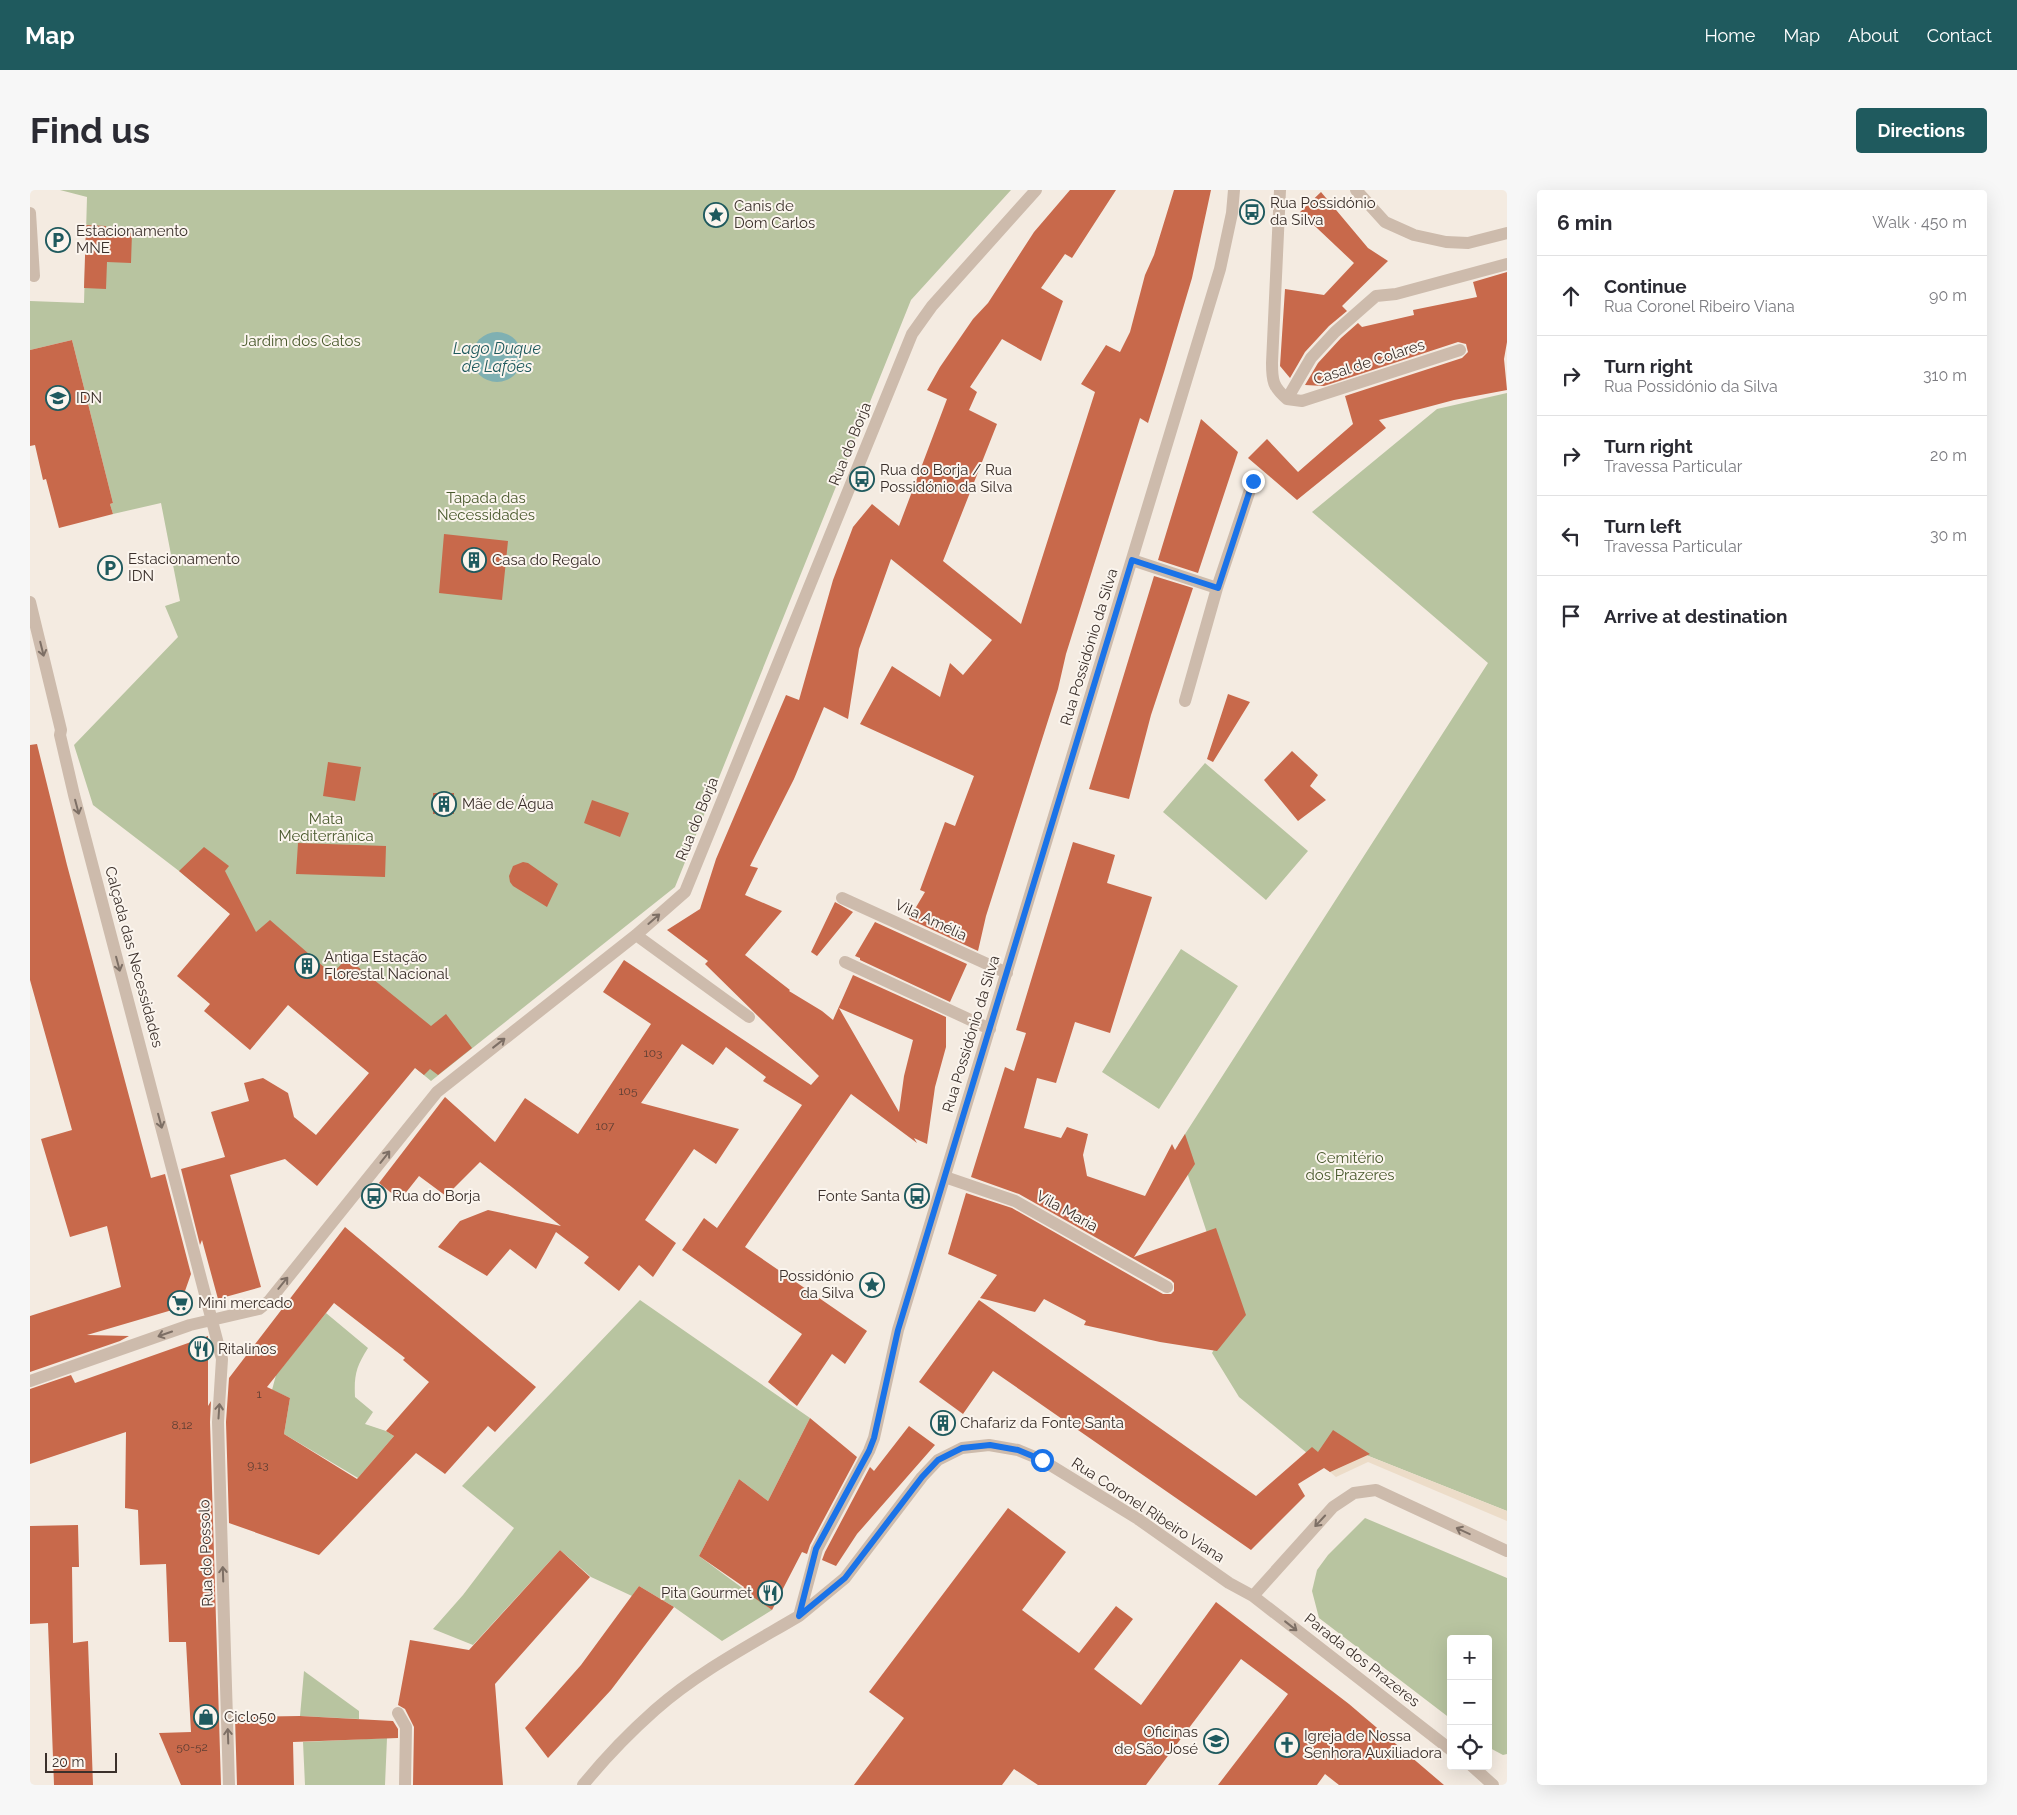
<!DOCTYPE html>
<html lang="en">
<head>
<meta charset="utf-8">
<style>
  body { margin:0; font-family:Raleway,sans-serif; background:#f7f7f7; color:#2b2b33 }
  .controls { position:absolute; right:15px; bottom:15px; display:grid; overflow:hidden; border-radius:5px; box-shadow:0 5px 20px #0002 }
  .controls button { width:45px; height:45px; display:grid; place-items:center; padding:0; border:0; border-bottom:1px solid #e1e1e2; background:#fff; color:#2b2b33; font:25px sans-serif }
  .scale { position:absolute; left:15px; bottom:12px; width:72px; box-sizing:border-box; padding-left:5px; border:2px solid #3b302b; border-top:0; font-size:14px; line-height:18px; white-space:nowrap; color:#3b302b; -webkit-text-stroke:4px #fbf5ee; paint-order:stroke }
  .stop { position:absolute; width:15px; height:15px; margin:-11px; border:4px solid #1a73e8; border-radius:50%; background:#fff }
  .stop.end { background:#1a73e8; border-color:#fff; box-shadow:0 1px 5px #0008 }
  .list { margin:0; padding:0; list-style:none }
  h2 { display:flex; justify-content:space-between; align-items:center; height:65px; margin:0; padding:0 20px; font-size:21px }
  h2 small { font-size:16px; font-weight:400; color:#7c7c81 }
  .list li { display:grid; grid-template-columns:32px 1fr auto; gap:15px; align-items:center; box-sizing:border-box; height:80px; padding:0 20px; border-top:1px solid #e1e1e2 }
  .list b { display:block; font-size:19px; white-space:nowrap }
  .list p { margin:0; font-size:16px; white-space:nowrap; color:#7c7c81 }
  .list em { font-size:16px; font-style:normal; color:#7c7c81 }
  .icon { flex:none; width:28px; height:28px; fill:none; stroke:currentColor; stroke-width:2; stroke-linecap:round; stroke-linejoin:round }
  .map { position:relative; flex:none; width:1477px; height:1595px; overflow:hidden; border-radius:5px }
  header { display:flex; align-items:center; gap:30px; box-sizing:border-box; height:70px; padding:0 25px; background:#1f5a5e; color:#fff }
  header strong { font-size:24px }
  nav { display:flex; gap:28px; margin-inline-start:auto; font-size:18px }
  .intro { display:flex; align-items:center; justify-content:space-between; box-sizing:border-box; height:120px; padding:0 30px }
  h1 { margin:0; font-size:35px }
  .button { padding:12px 22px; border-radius:5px; background:#1f5a5e; color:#fff; font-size:18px; font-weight:700 }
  main { display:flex; gap:30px; padding:0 30px }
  aside { flex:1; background:#fff; border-radius:5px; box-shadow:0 5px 20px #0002 }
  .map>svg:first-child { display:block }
</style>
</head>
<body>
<header>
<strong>Map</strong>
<nav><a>Home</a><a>Map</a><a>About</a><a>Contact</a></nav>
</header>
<div class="intro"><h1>Find us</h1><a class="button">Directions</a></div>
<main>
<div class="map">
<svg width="1477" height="1595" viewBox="0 0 1477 1595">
  <rect width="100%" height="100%" fill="#f4ebe1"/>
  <path fill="#b8c4a0" d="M30 0H981L881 110 645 697 401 891 149 681 63 615 44 555 148 447 135 416 150 411 131 313 83 324 80 314 83 313 42 150 0 160V111L54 113 57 7Z
    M1477 203V1321L1336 1265 1300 1282 1209 1207 1182 1163 1204 1125 1148 955 1458 473 1282 322 1407 219Z
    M1175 573 1278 661 1236 710 1133 622Z
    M1151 759 1208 796 1129 919 1072 882Z
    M610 1110 780 1228 738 1311 709 1289 669 1366 742 1420 692 1451 644 1417 609 1396 602 1406 561 1387 530 1360 443 1455 403 1439 433 1405 484 1338 432 1296Z
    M296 1123 338 1158C326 1177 324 1185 325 1207L343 1222 335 1234 356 1241 364 1246 328 1288 254 1244 260 1208 242 1200 246 1185Z
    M1335 1328 1477 1388V1564L1473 1565 1458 1557V1449H1421V1529L1289 1428 1282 1401 1287 1380 1298 1365Z
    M274 1481 329 1521V1529L270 1526Z
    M357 1548 355 1595H275L273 1552Z"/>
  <path fill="#ecdcc8" d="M1336 1265 1477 1321V1331L1338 1272 1306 1287 1300 1282Z"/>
  <path fill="#7fb0b2" d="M442 167a25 25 0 1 1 50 0a25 25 0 1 1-50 0Z"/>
  <path fill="#c8694b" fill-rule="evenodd" d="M1040 0H1086L1042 68 1035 64 1011 98 1033 111 1011 171 972 149 940 197 947 202 939 220 967 234 913 371 991 434 1065 202 1051 194 1076 155 1090 162 1100 142 1115 85 1124 65 1144 0H1181L1162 88 1134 182 1118 233 1110 228 1036 464 1028 499 956 726 948 761 879 729 895 702 890 700 915 632 925 636 944 586 830 534 862 476 910 507 920 473 933 485 962 450 861 369 829 459 818 529 794 517 764 589 720 676 728 678 715 705 752 721 715 765 760 800 759 801 792 821 803 830 823 785 916 827V857L905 897 897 954 884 948 887 953 821 904 715 1057 837 1141 815 1174 802 1164 767 1216 738 1192 772 1144 652 1060 674 1028 687 1038 772 915 733 891 736 887 696 857 683 875 652 854 611 913 709 939 686 974 664 959 615 1030 646 1053 623 1087 609 1075 589 1101 554 1073 559 1067 526 1042 506 1079 480 1059 457 1086 408 1057 430 1031 458 1020 531 1036 450 972 416 1006 389 986 370 1010 349 993 415 907 465 952 495 908 548 944 621 834 573 802 594 770 781 895 789 886 675 774 678 771 637 740 670 719 686 669 756 505 769 510 803 390 823 337 842 314 869 336 917 209 897 200 910 177 943 129 958 113 1004 42ZM809 818 883 850 874 886 869 922Z
    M1291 2 1338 58 1358 71 1312 116 1317 121 1299 136 1275 162 1260 188 1250 176 1255 99 1294 105 1324 73 1270 22Z
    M56 35 76 36 75 43H102L101 73 77 72 76 99 54 98Z
    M1477 82V152L1474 169 1477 200 1424 210 1349 230 1356 238 1267 310 1218 268 1237 249 1268 282 1323 234 1315 206 1432 168 1438 162 1436 154 1428 152 1294 196 1275 195 1288 173 1311 148 1328 133 1332 137 1384 125 1383 120 1447 107 1443 92Z
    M42 150 83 313 80 314 83 324 29 338 16 289 13 290 5 255 0 256V160Z
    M1171 229 1208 262 1168 383 1128 370Z
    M414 344 478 351 472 410 409 403Z
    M1124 386 1163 398 1121 525 1099 609 1059 599Z
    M1198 504 1220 512 1183 572 1177 569Z
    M7 554 37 675 121 988 135 984 161 1084 149 1118 57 1145 99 1146 90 1151 0 1182V1126L91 1097 77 1036 40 1047 11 949 42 940 0 790V555Z
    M1262 561 1288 585 1280 596 1296 610 1268 631 1234 590Z
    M298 572 331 577 325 611 293 606Z
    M403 603H424V624H403Z
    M562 610 599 623 590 647 554 633Z
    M1043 652 1085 665 1077 693 1122 707 1080 843 1045 832 1026 893 1007 888 994 938 1031 948 1037 937 1058 944 1053 965 1057 986 1115 1006 1142 954 1145 960 1155 944 1165 974 1104 1067 1186 1038 1216 1125 1187 1161 1130 1152 1054 1135 1056 1131 1014 1109 1005 1122 950 1108 967 1085 918 1064 936 1003 982 1018 1133 1104H1141L1144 1101V1093L1141 1090 989 1004 941 987 975 877 984 881 996 843 986 840Z
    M268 653 356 656 355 687 266 684Z
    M174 657 199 676 195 681 226 742 240 730 302 784 317 768 401 836 416 824 442 858 408 885 400 879 394 885 385 878 287 996 255 969 200 985 231 1097 188 1109 172 1050 170 1055 151 979 195 967 181 922 219 911 214 893 233 888 258 903 264 927 286 945 339 883 258 815 220 860 174 821 180 814 147 786 200 724 149 681Z
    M493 672 498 673 528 694 517 717 483 696 480 692 479 686 483 676Z
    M805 712 823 722 787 766 781 762Z
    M845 732 937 774 920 812 830 770V768L825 766Z
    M315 1037 506 1197 465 1242 458 1236 415 1284 386 1263 289 1365 199 1333 196 1232 199 1188ZM304 1113 375 1168 373 1170 399 1192 356 1241 364 1246 327 1289 254 1244 260 1208 237 1197Z
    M949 1110 1226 1306 1282 1257 1288 1262 1303 1240 1340 1264 1300 1282 1294 1278 1268 1294 1275 1306 1221 1360 963 1181 933 1224 889 1192Z
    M178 1146V1216L181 1211 180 1232 191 1595H151L129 1543 161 1542 156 1452H139L136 1374 110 1375 108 1320 95 1318 96 1242 0 1274V1199L41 1185 45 1193Z
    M780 1228 827 1267 780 1355 777 1364 772 1362 742 1420 713 1400 714 1397 669 1366 709 1289 738 1311Z
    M879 1236 905 1255 827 1344 806 1376 792 1370 795 1362 840 1277 844 1281Z
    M978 1318 1036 1362 992 1420 1049 1463 1086 1416 1103 1429 1064 1479 1111 1515 1186 1412 1319 1514 1414 1595H1309L1295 1584 1287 1595H1188L1258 1504 1211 1469 1116 1595H1008L984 1579 972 1595H824L874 1528 839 1502Z
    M48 1335 49 1377H42L43 1453 58 1451 63 1595H24L18 1433 0 1434V1336Z
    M530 1360 560 1387 465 1494 473 1595H383L384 1537 375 1519 368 1515 380 1450 439 1460Z
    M609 1396 644 1417 581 1500 518 1568 495 1538 551 1475Z
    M270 1526 363 1531 368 1539V1548L263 1552 264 1595H207L205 1527Z"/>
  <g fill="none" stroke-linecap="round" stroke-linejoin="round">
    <path stroke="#cdbbac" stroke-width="12" d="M1250 0 1242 173C1242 191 1243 197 1257 209L1281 168 1305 142 1346 106 1366 104 1477 74
      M1326 0 1355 32 1384 45 1416 52 1438 53 1477 43
      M0 23 4 86
      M1257 209 1272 211 1430 160
      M1102 370 1187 398
      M0 412 31 540 30 545 44 605 192 1169 188 1232 199 1595
      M1155 511 1187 398 1223 291
      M812 708 977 783
      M606 745 719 827
      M815 772 960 839
      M915 987 985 1011 1137 1097
      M0 1191 160 1135 229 1119 239 1111 407 902 606 745 655 702 882 144 902 116 1006 0
      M1223 1406 1303 1317 1324 1303 1346 1300 1477 1361
      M769 1426 815 1388 892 1287 908 1270 932 1258 959 1255 988 1260 1012 1270 1108 1329 1199 1393 1223 1406 1421 1560
      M368 1523 376 1537 375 1595
      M1442 1576 1463 1595
      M553 1595C575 1568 599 1543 625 1520 668 1482 720 1455 769 1426L787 1359 839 1261 844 1248 868 1140 1190 79 1202 23 1204 0"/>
  </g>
  <defs><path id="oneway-shaft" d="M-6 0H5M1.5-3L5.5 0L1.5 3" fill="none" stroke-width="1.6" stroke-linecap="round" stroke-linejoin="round" transform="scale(1.25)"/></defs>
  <g stroke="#7d6f65">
    <use href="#oneway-shaft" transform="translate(12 459) rotate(76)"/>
    <use href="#oneway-shaft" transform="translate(47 617) rotate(75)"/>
    <use href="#oneway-shaft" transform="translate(624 729) rotate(-41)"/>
    <use href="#oneway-shaft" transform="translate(88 774) rotate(75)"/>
    <use href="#oneway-shaft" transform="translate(469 853) rotate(-38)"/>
    <use href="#oneway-shaft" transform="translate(130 931) rotate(75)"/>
    <use href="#oneway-shaft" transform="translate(355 967) rotate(-52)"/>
    <use href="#oneway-shaft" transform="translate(253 1093) rotate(-51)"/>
    <use href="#oneway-shaft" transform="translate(135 1144) rotate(161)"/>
    <use href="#oneway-shaft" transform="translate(189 1221) rotate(-86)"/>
    <use href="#oneway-shaft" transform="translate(1290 1331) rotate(133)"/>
    <use href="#oneway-shaft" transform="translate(1433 1341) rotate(-155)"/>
    <use href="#oneway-shaft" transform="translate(193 1384) rotate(-92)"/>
    <use href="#oneway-shaft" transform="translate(1261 1436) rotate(38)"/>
    <use href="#oneway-shaft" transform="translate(198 1546) rotate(-92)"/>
  </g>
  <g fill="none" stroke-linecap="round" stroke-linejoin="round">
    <path stroke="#1a73e8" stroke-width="6" d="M1012 1270 988 1260 960 1255 932 1258 908 1270 892 1287 815 1388 769 1426 786 1359 839 1261 844 1248 868 1140 1102 370 1188 398 1223 291"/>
  </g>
  <defs>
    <symbol id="bus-ring" viewBox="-11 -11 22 22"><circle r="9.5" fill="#fbf5ee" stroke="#1f5a5e" stroke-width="1.5"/><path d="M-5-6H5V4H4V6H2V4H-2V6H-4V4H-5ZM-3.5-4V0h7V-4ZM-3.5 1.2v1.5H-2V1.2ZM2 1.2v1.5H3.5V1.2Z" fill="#1f5a5e"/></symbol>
    <symbol id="sight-ring" viewBox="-11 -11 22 22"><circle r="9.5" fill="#fbf5ee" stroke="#1f5a5e" stroke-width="1.5"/><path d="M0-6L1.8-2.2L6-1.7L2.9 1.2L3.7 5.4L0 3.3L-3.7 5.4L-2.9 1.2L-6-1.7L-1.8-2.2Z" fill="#1f5a5e"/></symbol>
    <symbol id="parking-ring" viewBox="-11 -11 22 22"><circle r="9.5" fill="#fbf5ee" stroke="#1f5a5e" stroke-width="1.5"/><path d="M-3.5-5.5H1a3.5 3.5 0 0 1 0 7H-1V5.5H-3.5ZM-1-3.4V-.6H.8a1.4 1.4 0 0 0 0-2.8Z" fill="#1f5a5e"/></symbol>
    <symbol id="school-ring" viewBox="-11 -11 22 22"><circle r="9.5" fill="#fbf5ee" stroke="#1f5a5e" stroke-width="1.5"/><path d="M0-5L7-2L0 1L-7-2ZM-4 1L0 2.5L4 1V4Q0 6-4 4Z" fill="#1f5a5e"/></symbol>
    <symbol id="building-ring" viewBox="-11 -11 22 22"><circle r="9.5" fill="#fbf5ee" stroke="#1f5a5e" stroke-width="1.5"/><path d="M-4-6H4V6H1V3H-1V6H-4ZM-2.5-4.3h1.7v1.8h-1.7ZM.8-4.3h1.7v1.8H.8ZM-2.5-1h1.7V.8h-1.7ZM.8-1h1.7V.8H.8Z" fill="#1f5a5e"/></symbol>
    <symbol id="supermarket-ring" viewBox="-11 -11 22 22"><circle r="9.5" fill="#fbf5ee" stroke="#1f5a5e" stroke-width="1.5"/><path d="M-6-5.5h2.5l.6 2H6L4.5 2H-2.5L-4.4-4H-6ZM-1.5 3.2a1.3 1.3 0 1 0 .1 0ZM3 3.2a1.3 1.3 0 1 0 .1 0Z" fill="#1f5a5e"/></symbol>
    <symbol id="restaurant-ring" viewBox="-11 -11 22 22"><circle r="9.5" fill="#fbf5ee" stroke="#1f5a5e" stroke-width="1.5"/><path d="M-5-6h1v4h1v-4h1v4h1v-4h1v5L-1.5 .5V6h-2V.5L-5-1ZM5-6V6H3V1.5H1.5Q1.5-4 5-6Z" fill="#1f5a5e"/></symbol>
    <symbol id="shop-ring" viewBox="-11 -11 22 22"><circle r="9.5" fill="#fbf5ee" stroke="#1f5a5e" stroke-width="1.5"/><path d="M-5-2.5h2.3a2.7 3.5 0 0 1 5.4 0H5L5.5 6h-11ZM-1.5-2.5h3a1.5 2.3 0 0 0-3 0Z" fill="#1f5a5e"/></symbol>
    <symbol id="church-ring" viewBox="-11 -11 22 22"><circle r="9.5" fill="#fbf5ee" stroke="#1f5a5e" stroke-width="1.5"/><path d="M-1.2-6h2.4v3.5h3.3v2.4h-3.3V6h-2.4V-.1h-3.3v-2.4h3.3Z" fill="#1f5a5e"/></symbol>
  </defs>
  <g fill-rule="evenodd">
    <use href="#bus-ring" x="1208" y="8" width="28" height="28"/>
    <use href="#sight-ring" x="672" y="11" width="28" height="28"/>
    <use href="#parking-ring" x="14" y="36" width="28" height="28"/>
    <use href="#school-ring" x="14" y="194" width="28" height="28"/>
    <use href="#bus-ring" x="818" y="275" width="28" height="28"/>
    <use href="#building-ring" x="430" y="356" width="28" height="28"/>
    <use href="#parking-ring" x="66" y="364" width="28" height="28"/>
    <use href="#building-ring" x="400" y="600" width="28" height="28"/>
    <use href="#building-ring" x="263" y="762" width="28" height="28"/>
    <use href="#bus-ring" x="330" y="992" width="28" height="28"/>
    <use href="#bus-ring" x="873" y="992" width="28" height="28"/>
    <use href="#sight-ring" x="828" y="1081" width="28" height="28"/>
    <use href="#supermarket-ring" x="136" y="1099" width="28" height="28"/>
    <use href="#restaurant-ring" x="157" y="1145" width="28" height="28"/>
    <use href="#building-ring" x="899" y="1219" width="28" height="28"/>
    <use href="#restaurant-ring" x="726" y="1389" width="28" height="28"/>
    <use href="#shop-ring" x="162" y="1513" width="28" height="28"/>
    <use href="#school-ring" x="1172" y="1537" width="28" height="28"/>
    <use href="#church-ring" x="1243" y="1541" width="28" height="28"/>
  </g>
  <g text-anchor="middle" stroke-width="4" stroke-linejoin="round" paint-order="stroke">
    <g font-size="12" fill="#5e3e33">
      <text x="623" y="867">103</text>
      <text x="598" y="905">105</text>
      <text x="575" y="940">107</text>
      <text x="229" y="1208">1</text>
      <text x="152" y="1239">8,12</text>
      <text x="228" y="1279">9,13</text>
      <text x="162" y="1561">50-52</text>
    </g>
    <g font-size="15" fill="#3b302b" stroke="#fbf5ee" text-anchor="start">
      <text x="1240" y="18">Rua Possidónio<tspan x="1240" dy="17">da Silva</tspan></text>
      <text x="704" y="21">Canis de<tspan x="704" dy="17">Dom Carlos</tspan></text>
      <text x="46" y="46">Estacionamento<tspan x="46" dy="17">MNE</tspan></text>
      <text x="46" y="213">IDN</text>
      <text x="850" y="285">Rua do Borja / Rua<tspan x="850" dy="17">Possidónio da Silva</tspan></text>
      <text x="98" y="374">Estacionamento<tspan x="98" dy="17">IDN</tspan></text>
      <text x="462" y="375">Casa do Regalo</text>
      <text x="432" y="619">Mãe de Água</text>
      <text x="294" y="772">Antiga Estação<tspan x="294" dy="17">Florestal Nacional</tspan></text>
      <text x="362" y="1011">Rua do Borja</text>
      <text x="870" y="1011" text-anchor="end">Fonte Santa</text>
      <text x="824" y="1091" text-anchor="end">Possidónio<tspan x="824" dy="17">da Silva</tspan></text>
      <text x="168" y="1118">Mini mercado</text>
      <text x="188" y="1164">Ritalinos</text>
      <text x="930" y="1238">Chafariz da Fonte Santa</text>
      <text x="722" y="1408" text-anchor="end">Pita Gourmet</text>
      <text x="194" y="1532">Ciclo50</text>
      <text x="1168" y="1547" text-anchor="end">Oficinas<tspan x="1168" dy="17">de São José</tspan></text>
      <text x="1274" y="1551">Igreja de Nossa<tspan x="1274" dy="17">Senhora Auxiliadora</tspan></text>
    </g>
    <g font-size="15" fill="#4a5a2e" stroke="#fbf5ee">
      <text x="271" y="156">Jardim dos Catos</text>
      <text x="456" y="313">Tapada das<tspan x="456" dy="17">Necessidades</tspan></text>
      <text x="296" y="634">Mata<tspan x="296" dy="17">Mediterrânica</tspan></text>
      <text x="1320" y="973">Cemitério<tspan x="1320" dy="17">dos Prazeres</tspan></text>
    </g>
    <g font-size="15" fill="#3b302b" stroke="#fbf5ee">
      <text transform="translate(1339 172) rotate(-18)" y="5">Casal de Colares</text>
      <text transform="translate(820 254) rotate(-68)" y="5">Rua do Borja</text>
      <text transform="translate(1059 457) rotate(-73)" y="5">Rua Possidónio da Silva</text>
      <text transform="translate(667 629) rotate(-68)" y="5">Rua do Borja</text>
      <text transform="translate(901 730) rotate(25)" y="5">Vila Amélia</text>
      <text transform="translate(104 767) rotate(75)" y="5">Calçada das Necessidades</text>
      <text transform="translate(941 844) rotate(-73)" y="5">Rua Possidónio da Silva</text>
      <text transform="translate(1037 1021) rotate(29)" y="5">Vila Maria</text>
      <text transform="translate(1118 1320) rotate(33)" y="5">Rua Coronel Ribeiro Viana</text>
      <text transform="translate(176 1363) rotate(-92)" y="5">Rua do Possolo</text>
      <text transform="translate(1332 1470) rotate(38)" y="5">Parada dos Prazeres</text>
    </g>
    <g font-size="16" font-style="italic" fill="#1f5a5e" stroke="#fbf5ee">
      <text x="467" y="164">Lago Duque<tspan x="467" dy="18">de Lafões</tspan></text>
    </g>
  </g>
</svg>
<div class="controls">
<button>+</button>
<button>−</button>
<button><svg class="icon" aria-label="locate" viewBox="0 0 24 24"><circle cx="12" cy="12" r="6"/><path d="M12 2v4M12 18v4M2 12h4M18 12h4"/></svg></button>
</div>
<div class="scale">20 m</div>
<div class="stop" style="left:1012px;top:1270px"></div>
<div class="stop end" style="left:1223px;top:291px"></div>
</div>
<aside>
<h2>6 min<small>Walk · 450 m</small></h2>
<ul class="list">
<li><svg class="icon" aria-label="ahead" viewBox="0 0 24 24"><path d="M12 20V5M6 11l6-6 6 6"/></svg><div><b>Continue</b><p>Rua Coronel Ribeiro Viana</p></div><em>90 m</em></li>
<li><svg class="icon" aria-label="right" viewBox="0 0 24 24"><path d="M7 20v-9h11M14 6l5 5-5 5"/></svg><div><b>Turn right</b><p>Rua Possidónio da Silva</p></div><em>310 m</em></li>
<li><svg class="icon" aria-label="right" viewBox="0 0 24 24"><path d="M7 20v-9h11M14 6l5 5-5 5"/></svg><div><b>Turn right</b><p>Travessa Particular</p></div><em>20 m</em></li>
<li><svg class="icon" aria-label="left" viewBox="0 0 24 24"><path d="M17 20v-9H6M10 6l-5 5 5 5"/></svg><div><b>Turn left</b><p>Travessa Particular</p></div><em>30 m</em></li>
<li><svg class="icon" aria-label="arrive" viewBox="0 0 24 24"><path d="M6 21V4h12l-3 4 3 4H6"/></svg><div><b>Arrive at destination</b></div></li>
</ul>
</aside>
</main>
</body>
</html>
